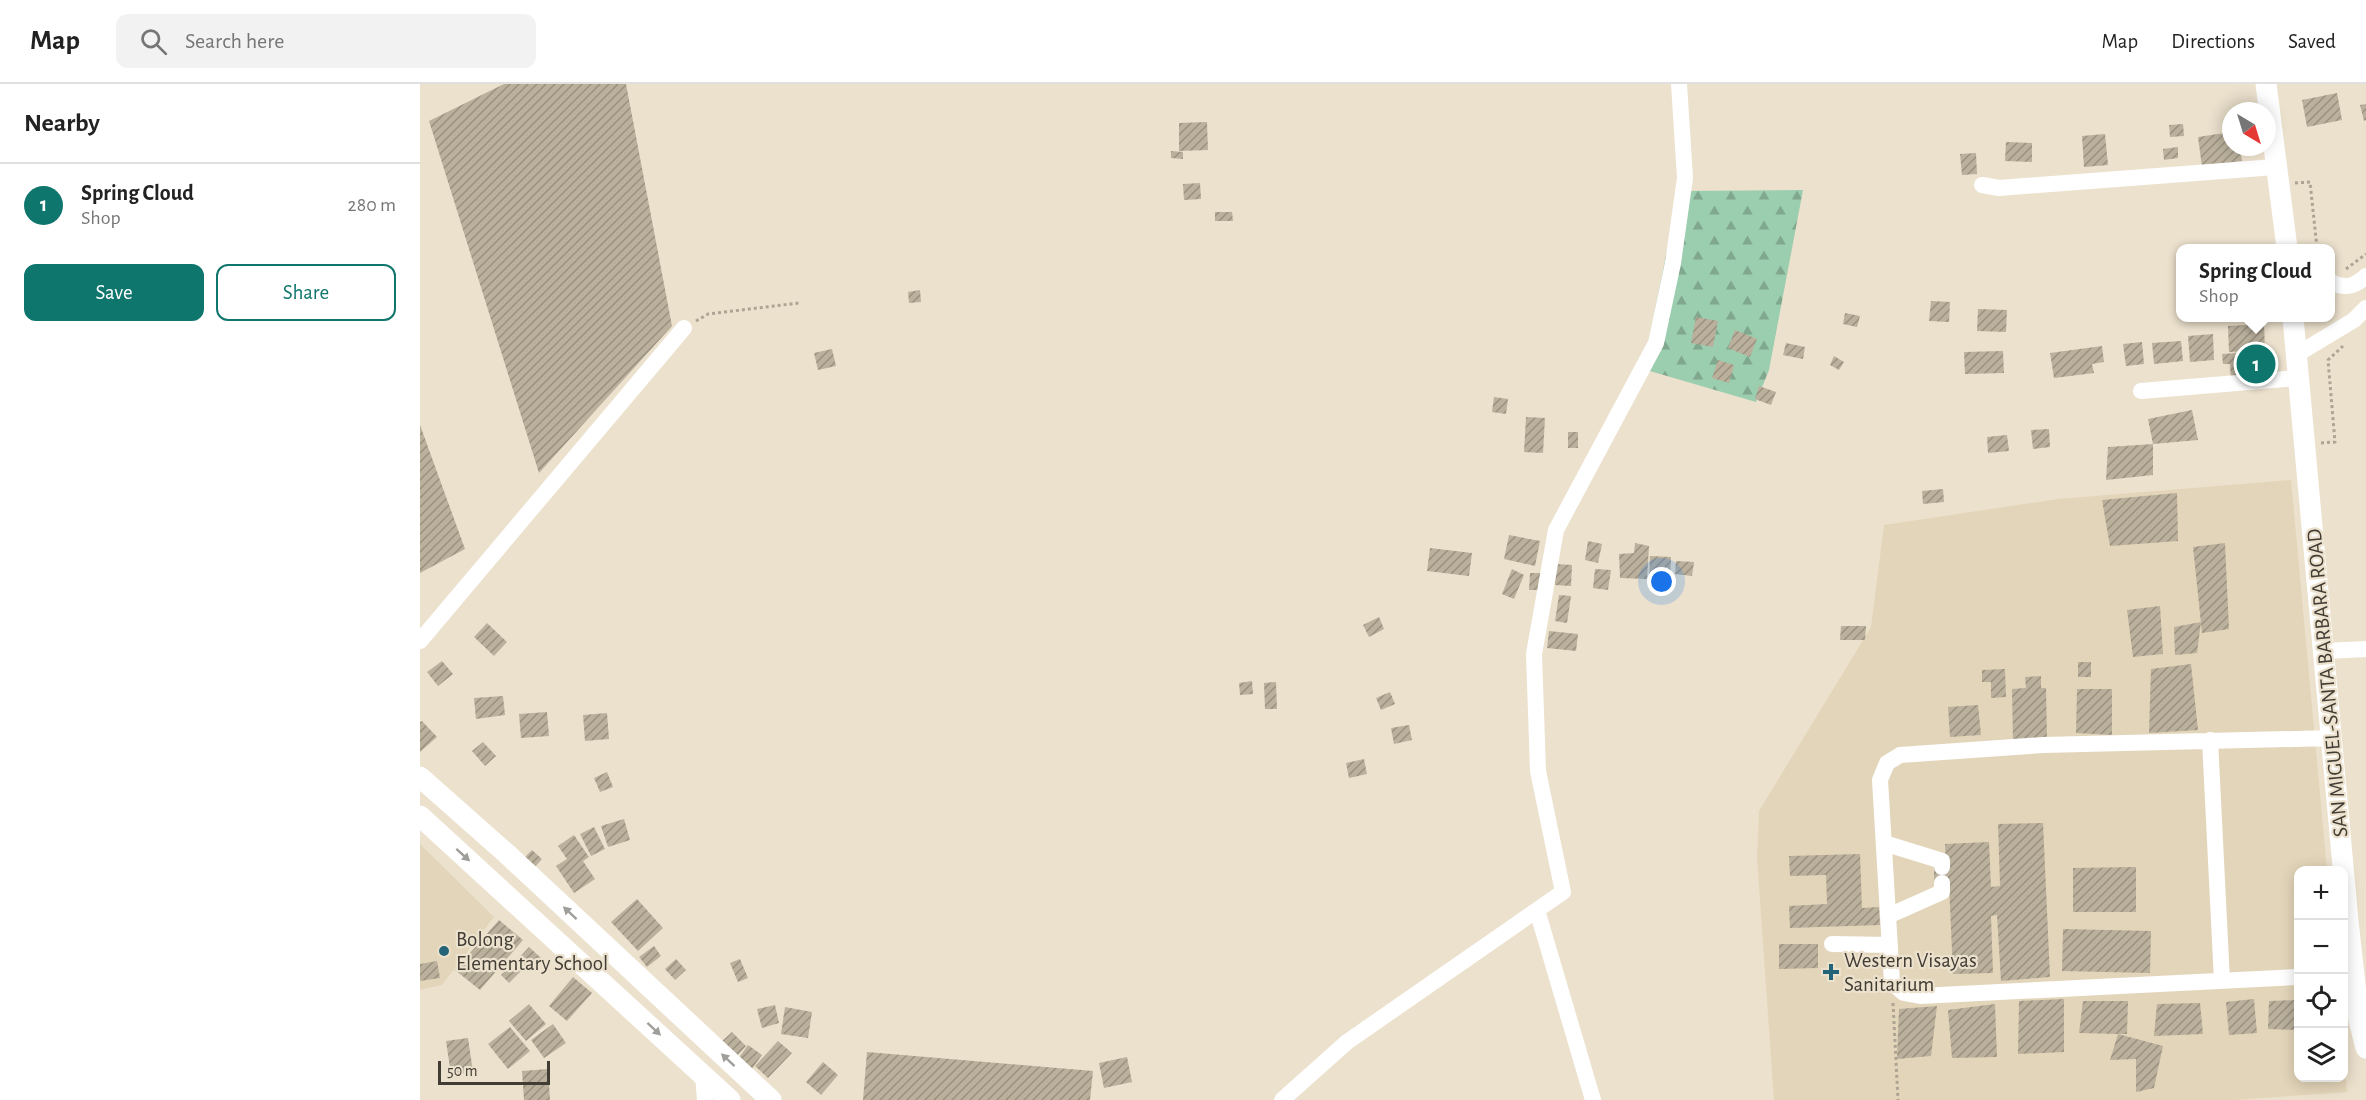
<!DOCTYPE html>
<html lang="en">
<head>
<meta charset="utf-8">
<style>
  body { margin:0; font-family:"Alegreya Sans",sans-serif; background:#f2f2f2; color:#222 }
  .controls { position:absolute; right:18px; bottom:18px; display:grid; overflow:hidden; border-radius:12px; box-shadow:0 3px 15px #0003 }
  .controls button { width:54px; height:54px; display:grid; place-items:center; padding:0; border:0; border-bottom:2px solid #e0e0e0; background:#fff; color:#222; font:30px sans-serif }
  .compass { position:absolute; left:1802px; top:18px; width:54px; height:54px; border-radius:50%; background:#fff; box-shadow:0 3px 15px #0003; rotate:142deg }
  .scale { position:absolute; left:18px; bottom:15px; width:112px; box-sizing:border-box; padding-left:6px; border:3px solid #413c34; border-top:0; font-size:16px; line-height:21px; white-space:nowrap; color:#413c34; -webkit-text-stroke:4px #ece1cd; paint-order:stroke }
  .you { position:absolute; left:1242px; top:498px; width:21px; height:21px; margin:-15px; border:4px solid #fff; border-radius:50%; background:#1a73e8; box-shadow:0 0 0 9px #1a73e833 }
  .badge { display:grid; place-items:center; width:39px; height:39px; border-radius:50%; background:#0f766e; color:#fff; font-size:20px; font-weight:700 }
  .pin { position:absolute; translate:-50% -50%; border:3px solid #fff; box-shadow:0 2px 6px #0006 }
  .popup { position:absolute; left:1756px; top:160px; width:159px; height:78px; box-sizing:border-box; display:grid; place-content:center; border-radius:12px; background:#fff; filter:drop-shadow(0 2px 4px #0005); font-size:20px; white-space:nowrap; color:#767676 }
  .popup b { font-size:22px; color:#222 }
  .popup::after { content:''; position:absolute; left:50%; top:100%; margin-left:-12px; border:12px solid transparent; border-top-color:#fff }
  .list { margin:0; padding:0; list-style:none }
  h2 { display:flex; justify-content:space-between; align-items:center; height:78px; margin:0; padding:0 24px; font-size:26px }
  h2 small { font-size:20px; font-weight:400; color:#767676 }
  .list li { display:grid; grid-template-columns:39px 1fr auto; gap:18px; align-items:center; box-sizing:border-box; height:84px; padding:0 24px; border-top:2px solid #e0e0e0 }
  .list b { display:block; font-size:22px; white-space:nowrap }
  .list p { margin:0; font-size:20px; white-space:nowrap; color:#767676 }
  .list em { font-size:20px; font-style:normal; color:#767676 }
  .actions { display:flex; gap:12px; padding:18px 24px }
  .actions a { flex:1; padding:14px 0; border:2px solid #0f766e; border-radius:12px; text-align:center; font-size:21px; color:#0f766e }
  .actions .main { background:#0f766e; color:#fff }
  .icon { flex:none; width:33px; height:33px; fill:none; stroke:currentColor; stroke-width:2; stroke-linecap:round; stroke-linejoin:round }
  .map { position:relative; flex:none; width:1946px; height:1016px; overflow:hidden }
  header { display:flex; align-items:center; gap:36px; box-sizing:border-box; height:84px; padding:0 30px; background:#fff; border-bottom:2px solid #e0e0e0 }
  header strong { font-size:28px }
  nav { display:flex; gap:33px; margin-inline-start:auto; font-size:21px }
  .search { width:420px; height:54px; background:#f2f2f2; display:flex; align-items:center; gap:15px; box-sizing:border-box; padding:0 21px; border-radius:12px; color:#767676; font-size:22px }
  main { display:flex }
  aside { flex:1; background:#fff }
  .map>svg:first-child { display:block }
</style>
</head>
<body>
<header>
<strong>Map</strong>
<div class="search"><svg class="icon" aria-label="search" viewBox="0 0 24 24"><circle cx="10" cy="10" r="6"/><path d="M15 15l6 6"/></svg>Search here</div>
<nav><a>Map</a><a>Directions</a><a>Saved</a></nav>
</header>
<main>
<aside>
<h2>Nearby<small></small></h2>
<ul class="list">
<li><span class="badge">1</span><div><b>Spring Cloud</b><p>Shop</p></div><em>280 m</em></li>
</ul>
<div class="actions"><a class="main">Save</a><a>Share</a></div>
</aside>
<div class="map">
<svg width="1946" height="1016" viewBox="0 0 1946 1016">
  <defs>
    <pattern id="forest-firs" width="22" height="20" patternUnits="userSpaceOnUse" patternTransform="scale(1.5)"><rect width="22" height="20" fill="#9bcdaf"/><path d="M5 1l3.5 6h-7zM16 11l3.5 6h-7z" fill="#80a88f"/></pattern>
    <pattern id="building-hatch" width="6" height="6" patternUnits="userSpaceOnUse" patternTransform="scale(1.5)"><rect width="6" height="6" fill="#bab09c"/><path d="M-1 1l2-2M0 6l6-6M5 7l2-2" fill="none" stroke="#999080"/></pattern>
  </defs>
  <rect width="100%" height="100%" fill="#ece1cd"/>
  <path fill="#e3d5b9" d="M1871 396 1907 786H1878V994H1924V965L1927 1008 1815 1016H1354L1337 774 1339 727 1451 543 1464 441 1638 415Z
    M0 760 74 833 22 901 0 906Z"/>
  <path fill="url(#forest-firs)" d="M1383 106 1349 286 1336 318 1223 285 1259 107Z"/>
  <path fill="url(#building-hatch)" d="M84 0H206L252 242 119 389 9 37Z
    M1917 9 1922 36 1887 43 1882 16Z
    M1946 20V36L1944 37 1940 21Z
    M787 38 788 66 759 67V39Z
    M1763 40 1764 52 1750 53 1749 41Z
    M1811 48V63H1825L1826 69 1821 70 1822 77 1782 83 1778 53Z
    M1685 50 1688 81 1664 83 1662 52Z
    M1586 58 1612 59V78L1585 77Z
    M1758 63V74L1744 76 1743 65Z
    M751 67 763 68V75L751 74Z
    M1556 69 1557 90 1542 91 1540 70Z
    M780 99 781 115 764 116 763 100Z
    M795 128H812L813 137H795Z
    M500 206 501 218 489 219 488 208Z
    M1511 217 1530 218 1529 238 1509 237Z
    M1558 225 1587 226 1586 248 1557 247Z
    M1425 229 1440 232 1437 243 1423 240Z
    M1276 233 1298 237 1293 263 1271 259Z
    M1844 240 1845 266 1809 268 1808 242Z
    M1315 246 1337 255 1330 273 1308 264Z
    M1793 250 1794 276 1770 278 1768 252Z
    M1761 257 1763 277 1734 280 1732 259Z
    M1722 258 1724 280 1706 282 1703 260Z
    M1366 259 1385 263 1383 275 1363 271Z
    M1682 262 1684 278 1672 280 1674 289 1634 294 1630 269Z
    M412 265 416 282 398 286 394 269Z
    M1583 267 1584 289 1545 290 1544 268Z
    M1846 267 1848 292 1811 296 1810 280H1803L1802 270Z
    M1414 272 1424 278 1419 286 1410 281Z
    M1298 276 1314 281 1309 299 1292 294Z
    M1339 302 1356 308 1351 321 1335 315Z
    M1074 313 1088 315 1086 330 1072 328Z
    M1772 326 1778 356 1733 360 1728 335Z
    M1106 333 1125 334 1123 369 1104 368Z
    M0 341 45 465 0 489Z
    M1629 345 1630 363 1613 365 1611 346Z
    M1148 348H1158V364H1148Z
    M1587 351 1589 367 1568 369 1567 353Z
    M1733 360V391L1686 396 1688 363Z
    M1523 405 1524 418 1503 420 1502 407Z
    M1757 409 1758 457 1690 462 1682 416Z
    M1089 451 1120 457 1115 482 1084 475Z
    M1168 457 1182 460 1178 479 1165 476Z
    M1215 459 1229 462 1227 495 1200 494 1199 470 1214 469Z
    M1805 459 1809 545 1782 549 1773 463Z
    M1010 464 1052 469 1049 492 1007 487Z
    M1230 472 1251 473 1250 499 1229 497Z
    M1256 477 1274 478 1272 492 1255 490Z
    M1136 480 1152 481 1151 502 1135 501Z
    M1092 485 1104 491 1094 515 1082 510Z
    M1175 485 1191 486 1188 506 1173 504Z
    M1110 489H1121V506H1109Z
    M1139 511 1151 512 1147 539 1135 537Z
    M1740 522 1743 570 1713 573 1707 526Z
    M959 533 964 545 949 553 943 541Z
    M1781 538 1777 569 1755 571 1754 543Z
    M67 539 87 558 74 572 54 553Z
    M1421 542H1446L1445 556H1420Z
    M1129 547 1158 550 1156 567 1127 564Z
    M22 577 33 590 18 602 7 588Z
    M1658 578H1671V593H1658Z
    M1771 580 1778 646 1729 649 1731 585Z
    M1585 585 1586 613 1571 614V598H1562V586Z
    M1621 592V604H1626L1627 657 1593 658 1592 605 1606 604 1605 593Z
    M832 597 833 610 820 611 819 599Z
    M856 598 857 625H845L844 599Z
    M1657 605H1692V651L1656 649Z
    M970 608 975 620 961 626 956 614Z
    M83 612 85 631 56 635 54 614Z
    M1558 621 1561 651 1530 653 1528 623Z
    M127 628 129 652 101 654 99 630Z
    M187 629 189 655 165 657 163 631Z
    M2 637 17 653 0 668V638Z
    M989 641 992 656 974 660 971 644Z
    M63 658 76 672 65 682 52 667Z
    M944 675 947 690 929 694 926 679Z
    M187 688 193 703 180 708 174 694Z
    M204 735 210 756 188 763 181 742Z
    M1623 739 1630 893 1581 897 1577 831 1571 832 1573 889 1533 890 1529 799H1514V783H1526L1525 760 1569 758 1571 803 1580 802 1578 740Z
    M174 743 185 765 171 772 160 750Z
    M154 751 169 773 163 777 175 795 154 809 136 782 147 775 138 762Z
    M112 766 122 775 115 783 104 774Z
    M1440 770 1442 824 1459 823 1460 841 1370 844 1369 822 1407 820 1406 791 1370 792 1369 772Z
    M1716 783V828H1653V784Z
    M217 815 243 844 218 867 191 838Z
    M79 836 103 856 60 906 35 886Z
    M1643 845 1731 847 1730 889 1642 887Z
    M1359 860H1398V884L1359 885Z
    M234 862 241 872 227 883 219 873Z
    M109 863 121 874 108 888 96 877Z
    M256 875 266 886 255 896 245 885Z
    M320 875 328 894 318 898 310 879Z
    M17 877 20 894 0 897V880Z
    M94 879 101 887 89 899 81 891Z
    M153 893 172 909 147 937 129 922Z
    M1644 915V968L1598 970 1599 917Z
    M1834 915 1837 949 1809 951 1806 918Z
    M1878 916V946L1848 945 1849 917Z
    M1663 917H1708L1707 950H1698L1743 962 1734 1004 1716 1008V975L1690 976 1698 950 1659 949Z
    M1780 919 1783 950 1734 952 1737 920Z
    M109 920 126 940 106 957 89 937Z
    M1575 920 1577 973 1532 974 1528 926Z
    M355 921 359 939 342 944 337 925Z
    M1517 922 1511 972 1477 975 1479 925Z
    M365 923 392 928 388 954 361 950Z
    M133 940 146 959 124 974 111 956Z
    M90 943 110 967 88 985 68 960Z
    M312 948 326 962 314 975 299 960Z
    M48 954 53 988 31 991 26 957Z
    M358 957 372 969 348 994 335 982Z
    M328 961 342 971 329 989 315 979Z
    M447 968 673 987 670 1016H443Z
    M707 973 712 998 684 1004 679 979Z
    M403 978 418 991 401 1011 386 998Z
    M128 985 130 1016H104L102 987Z"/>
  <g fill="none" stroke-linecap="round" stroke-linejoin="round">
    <path stroke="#ada494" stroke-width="3" stroke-dasharray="3 3" stroke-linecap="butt" d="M1875 99 1890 98 1897 164
      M1926 185 1946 170
      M276 237 288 230 379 219
      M1901 359 1915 358 1908 276 1923 262
      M1473 919 1478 1016"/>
    <path stroke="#fff" stroke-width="16" d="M1562 101 1579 104 1855 83
      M1911 198C1925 205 1934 203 1946 192
      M1876 271 1934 236 1946 224
      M1721 307 1878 294
      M0 557 264 244
      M1905 567 1946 565
      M1790 656 1802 897
      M1464 759 1522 777V783
      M1117 826 1143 808 1118 687 1114 570 1136 446 1236 259 1253 179 1265 94 1259 0
      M1468 832 1522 808V799
      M1412 860 1470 861
      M1878 893 1500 912 1484 909 1472 899 1460 696 1467 679 1480 671 1623 661 1913 654
      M283 991 285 1016
      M862 1016 927 958 1117 826 1173 1016"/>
    <path stroke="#fff" stroke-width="21" d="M1846 0 1867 164
      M1873 234 1928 837 1939 936 1946 964
      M0 693 87 770 351 1016
      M0 732 310 1016"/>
  </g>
  <defs><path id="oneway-solid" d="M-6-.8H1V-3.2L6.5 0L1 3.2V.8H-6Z" transform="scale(1.5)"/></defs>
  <g fill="#a09e9a">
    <use href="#oneway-solid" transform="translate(43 771) rotate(42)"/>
    <use href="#oneway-solid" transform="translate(150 829) rotate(-137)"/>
    <use href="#oneway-solid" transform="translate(234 945) rotate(43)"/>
    <use href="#oneway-solid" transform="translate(308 976) rotate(-137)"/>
  </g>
  <g fill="#236378" stroke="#ece1cd" stroke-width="2">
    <circle cx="24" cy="867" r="6"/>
    <path d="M1408 879h6v6h6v6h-6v6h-6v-6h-6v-6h6z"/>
  </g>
  <g text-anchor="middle" stroke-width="4.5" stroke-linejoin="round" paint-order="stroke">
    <g font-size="21" fill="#413c34" stroke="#ece1cd">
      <text transform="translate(1907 599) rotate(-95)" y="7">SAN MIGUEL-SANTA BARBARA ROAD</text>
    </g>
    <g font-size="21" fill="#413c34" stroke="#ece1cd" text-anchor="start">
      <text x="36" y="862">Bolong<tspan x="36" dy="24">Elementary School</tspan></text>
      <text x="1424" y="883">Western Visayas<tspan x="1424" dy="24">Sanitarium</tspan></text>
    </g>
  </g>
</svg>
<div class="controls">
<button>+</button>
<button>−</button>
<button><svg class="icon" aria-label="locate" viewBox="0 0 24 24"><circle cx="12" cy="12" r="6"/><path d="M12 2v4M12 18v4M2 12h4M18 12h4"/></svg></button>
<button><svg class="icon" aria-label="layers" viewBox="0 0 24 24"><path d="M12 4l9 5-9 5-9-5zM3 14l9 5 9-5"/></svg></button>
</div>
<svg class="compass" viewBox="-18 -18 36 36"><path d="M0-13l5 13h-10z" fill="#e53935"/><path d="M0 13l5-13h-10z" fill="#767676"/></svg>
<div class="scale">50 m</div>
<div class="you"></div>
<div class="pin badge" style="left:1836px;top:280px">1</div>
<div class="popup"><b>Spring Cloud</b>Shop</div>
</div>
</main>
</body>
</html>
